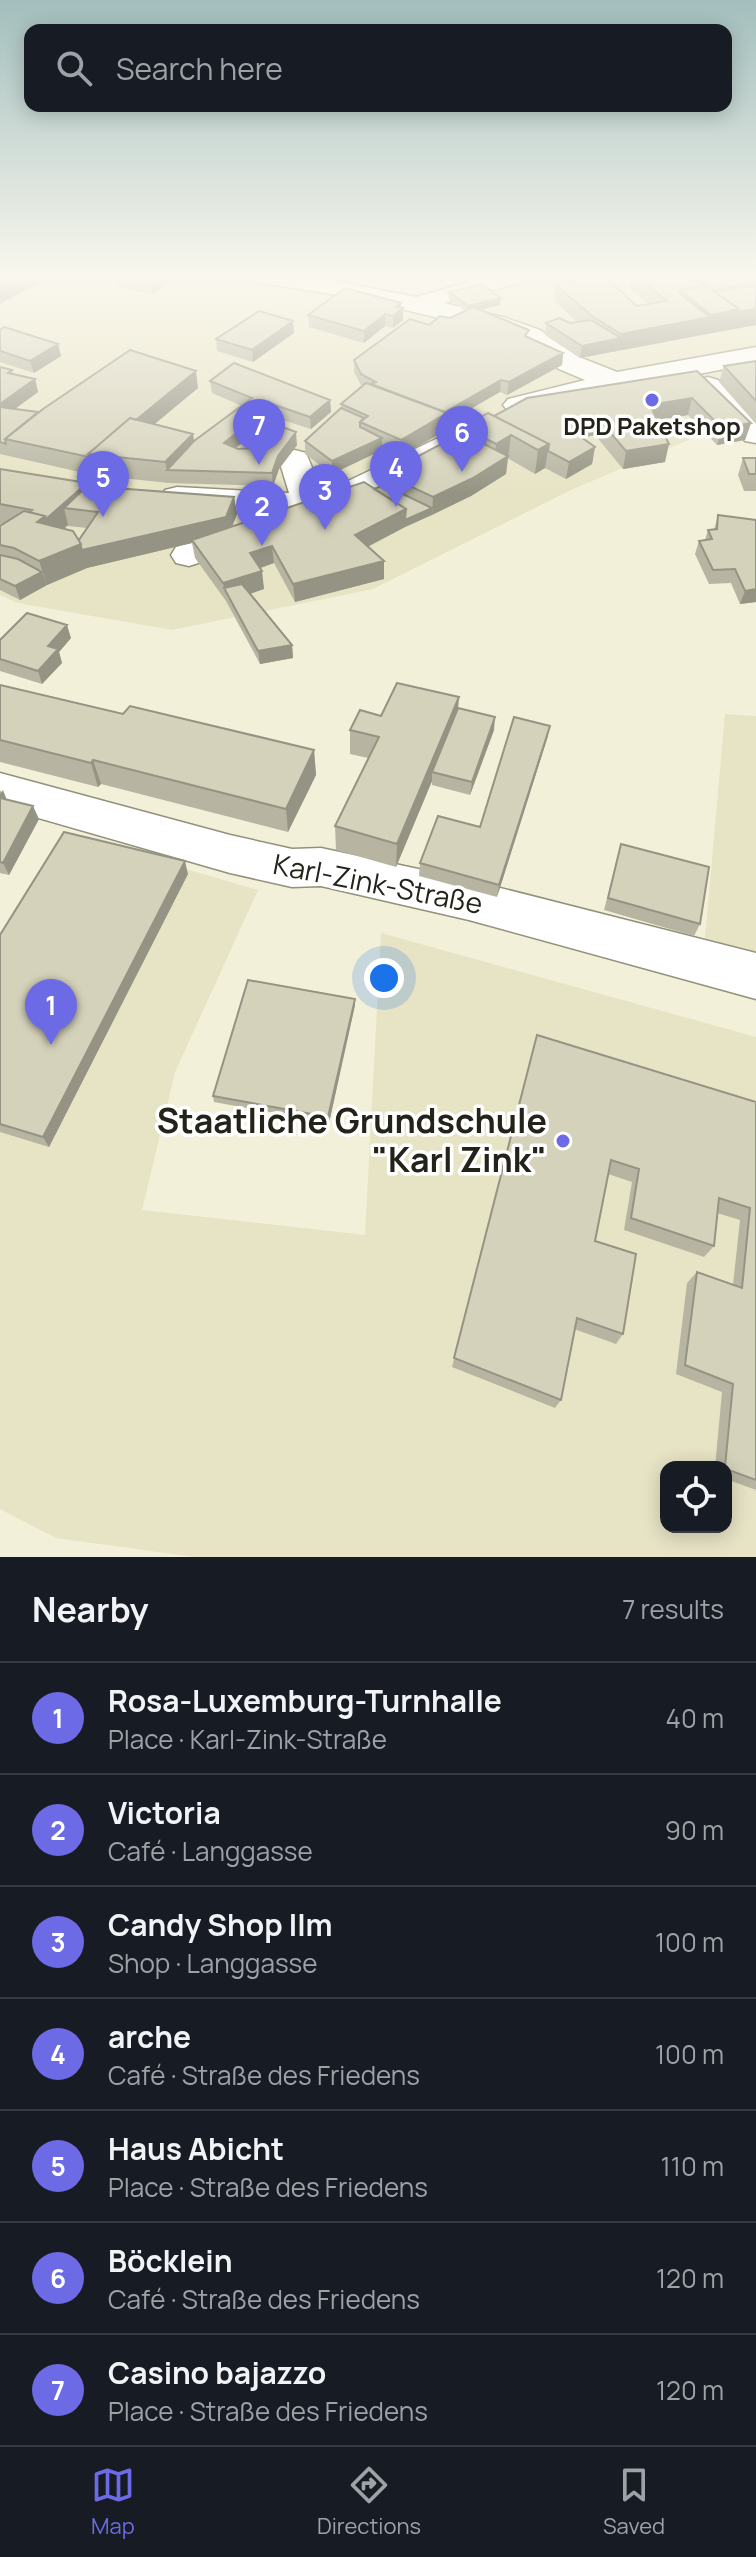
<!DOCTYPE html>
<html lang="en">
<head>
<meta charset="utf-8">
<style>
  body { margin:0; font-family:Manrope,sans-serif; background:#20242c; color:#f1f3f6 }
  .controls { position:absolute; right:24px; bottom:24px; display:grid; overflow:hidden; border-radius:16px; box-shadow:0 4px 20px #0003 }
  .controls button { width:72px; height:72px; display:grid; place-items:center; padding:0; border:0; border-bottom:2px solid #363941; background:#171b24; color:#f1f3f6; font:40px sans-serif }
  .you { position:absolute; left:384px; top:978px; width:28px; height:28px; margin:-20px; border:6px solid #fff; border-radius:50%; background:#1a73e8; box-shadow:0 0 0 12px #1a73e833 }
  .badge { display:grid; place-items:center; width:52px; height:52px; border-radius:50%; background:#6c6ae4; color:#fff; font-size:26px; font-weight:700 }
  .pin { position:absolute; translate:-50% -66px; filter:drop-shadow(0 2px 4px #0008) }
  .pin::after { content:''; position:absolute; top:42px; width:28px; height:24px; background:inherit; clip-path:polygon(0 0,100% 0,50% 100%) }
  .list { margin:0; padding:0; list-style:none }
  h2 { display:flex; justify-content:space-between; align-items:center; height:104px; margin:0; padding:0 32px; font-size:34px }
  h2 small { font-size:26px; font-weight:400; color:#9ea1a6 }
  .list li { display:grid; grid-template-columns:52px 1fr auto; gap:24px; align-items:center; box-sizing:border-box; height:112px; padding:0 32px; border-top:2px solid #363941 }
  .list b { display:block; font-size:30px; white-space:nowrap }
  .list p { margin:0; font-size:26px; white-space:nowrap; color:#9ea1a6 }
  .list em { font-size:26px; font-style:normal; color:#9ea1a6 }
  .icon { flex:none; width:44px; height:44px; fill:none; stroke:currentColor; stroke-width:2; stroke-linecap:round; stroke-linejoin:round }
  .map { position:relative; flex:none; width:756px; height:1557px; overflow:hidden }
  .search { position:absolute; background:#171b24; box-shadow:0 4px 20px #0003; left:24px; right:24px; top:24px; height:88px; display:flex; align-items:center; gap:20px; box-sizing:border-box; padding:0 28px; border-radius:16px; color:#9ea1a6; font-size:30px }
  .sheet { height:888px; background:#171b24 }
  nav { display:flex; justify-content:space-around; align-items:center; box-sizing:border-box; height:112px; border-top:2px solid #363941; background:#171b24; font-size:22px; color:#9ea1a6 }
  nav a { display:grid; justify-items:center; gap:4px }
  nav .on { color:#6c6ae4 }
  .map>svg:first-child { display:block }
</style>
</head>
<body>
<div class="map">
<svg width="756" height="1557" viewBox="0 0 756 1557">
  <rect width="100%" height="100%" fill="#f3f0d9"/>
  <path fill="#e7e3c5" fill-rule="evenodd" d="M0 276H233L430 312 509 287 511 277 518 276H756V415L742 417 571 490 373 589 172 630 18 603 0 595Z
    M725 714 756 716V955L705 938Z
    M73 836 258 890 175 1072 142 1210 365 1235 381 933 756 1037V1557H194L56 1538 0 1509V955ZM666 1467H726V1527H666Z"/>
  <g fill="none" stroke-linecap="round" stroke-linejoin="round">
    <defs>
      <path id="minor" d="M249 276H310L416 297 491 276H530L527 281 444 303 503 317 540 330 579 357 617 372 756 347V363L615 390 518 414 508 411 503 405 508 399 585 380 559 369 520 342 485 329 351 297 261 283 252 281Z
        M708 377 718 380 756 417V443L745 441 698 392 694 386 698 380Z
        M436 439 447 441 452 448 447 455 372 495 332 507 336 512 331 519 189 566 176 563 171 555 176 547 283 513 177 507 165 504 160 497 165 490 177 487 289 493 279 460 284 453 295 450 306 453 321 489 348 481Z
        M0 773 230 835 292 849 321 848 469 880 756 953V999L469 920 321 886 292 887 230 873 0 807Z"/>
    </defs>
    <use href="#minor" stroke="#93907b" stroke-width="3"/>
    <use href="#minor" fill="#fff" fill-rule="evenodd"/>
  </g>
  <path fill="#b7b5a1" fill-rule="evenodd" d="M116 276H177L153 294 118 287Z
    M631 276H756V325L580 358 545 335 546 323 578 322 554 301 556 285 637 306 649 304 629 288Z
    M449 292 501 298 500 305 480 310 528 337 563 353 562 365 507 395 500 392 446 423V430L400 457 382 449V450L332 474 305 454V441L341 408V404L362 387 354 372V360L429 325 450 318 465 311 448 298Z
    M401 303V308H403V320L393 328 385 326 364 343 309 327 308 315Z
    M0 330 58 344 61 356 34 373 0 362Z
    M294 333 253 362 217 351 216 339Z
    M756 361V424L719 382 724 366Z
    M0 367 12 370 13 374 35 379 38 392 15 409 38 412 198 388 154 424 194 441 242 406 212 393 210 381 330 400 331 412 311 429 273 417 236 448 238 449 297 445 279 469 273 486 169 483 93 475 0 454Z
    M697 371 751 423 745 440 717 445 688 415 657 420 665 462 623 469 595 435 582 437 595 447 592 464 566 479 545 468 535 474 509 459H507L506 474 471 496 405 527 368 547 384 561V579L295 602 274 563 260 568 264 589 250 594 292 645 293 658 260 664 226 601 195 558 192 543 87 568 47 585 20 600 0 590V526L2 524H0V469L87 483V486L234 497 237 514 232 527 374 489 384 485V474L462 433V426L494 416ZM68 525V526L87 528 79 540 64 529Z
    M743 458H756V491H744L738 475Z
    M718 515 756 520V602L740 604 731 583 709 584 695 554 699 541 705 540 708 530H714Z
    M71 638 59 652 62 663 42 684 0 671V640Z
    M0 685 123 714 314 750 316 775 288 832 101 784 98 787 0 762Z
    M458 708 494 730 470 795 432 785V781L396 867 336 850 335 826 368 758 350 754V730L381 716Z
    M550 726 547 739 497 897 419 876 420 863 480 827Z
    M0 790 7 800 39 819 9 875 0 873Z
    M621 844 700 924 694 936 604 910Z
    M188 874 49 1147 0 1132V935Z
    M355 1005 329 1123 214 1102 213 1096Z
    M537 1035 756 1102V1490L726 1479V1467H715L722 1392 676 1374 687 1283 697 1272 733 1285 740 1220 717 1213 714 1246 704 1257 624 1230 632 1182 608 1174 595 1241 623 1334 616 1344 574 1329 561 1400 555 1408 452 1367Z"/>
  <path fill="#959383" d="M20 276H44L45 280 0 304V286Z
    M160 276H177L153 294 151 282Z
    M756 283V300L729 305 712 290Z
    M501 298 500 305 467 313 468 306Z
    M401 303V310L403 308V320L393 328V316L396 307Z
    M739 309H756V325L706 334 711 315Z
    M385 314V326L364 343V331Z
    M710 317 706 334 580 358 582 346 621 338V334Z
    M293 321 294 333 253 362 252 350Z
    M58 344 61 356 34 373 30 361Z
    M563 353 562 365 507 395 509 382Z
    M196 371 198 388 115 457 92 455Z
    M35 379 38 392 1 419 0 404Z
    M501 380 500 392 446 423V430L400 457 401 440 440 415Z
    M692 398 688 415 646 422 650 405Z
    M330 400 331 412 311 429 310 417Z
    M272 404 273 417 226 456 224 443Z
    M598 418 595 435 561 442 564 425Z
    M751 423 745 440 717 445 722 428Z
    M296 432 297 445 279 469 273 486 272 473 278 456Z
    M193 434 196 454 167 470 165 462Z
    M511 435 506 474 471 496 432 515 433 497 494 465 496 444Z
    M382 438V450L332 474V461Z
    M549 444 545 468 535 474 538 450Z
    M669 444 665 462 623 469 626 451Z
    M595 447 592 464 566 479 569 462Z
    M87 483 92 504 64 508 68 525 52 540 37 522Z
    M234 497 237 514 229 534 192 540V543L87 568 47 585 39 561 81 544Z
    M432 508V515L405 527 355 553V535L406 509Z
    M272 546 274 563 252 571 250 553Z
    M384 561V579L295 602 293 584Z
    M262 571 264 589 231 600 224 588 223 583Z
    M42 572 47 585 20 600 15 586Z
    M756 589V602L740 604 745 591Z
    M67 625 71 638 59 652 62 663 42 684 38 671 48 646Z
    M292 645 293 658 260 664 258 651Z
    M459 697 457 721 432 772V781L396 867 397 844Z
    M495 717 494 730 470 795 472 782Z
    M550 726 547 739 497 897 499 885Z
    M314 750 316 775 288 832 286 809Z
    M93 760 101 784 98 787 91 763Z
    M3 790 8 803 0 802V794Z
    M33 806 39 819 9 875 3 863Z
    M185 861 188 874 49 1147 43 1137Z
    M355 999V1005L329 1123 328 1117Z"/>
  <path fill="#d5d2bb" stroke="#959383" stroke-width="2" d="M0 276H20L0 286Z
    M116 276H160L151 282Z
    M579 276H604L637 306 667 301 636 276H690L704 286 680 290 679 293 710 317 621 334 592 316 556 285 565 279 571 282Z
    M694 276H756V283L712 290 739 309 711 315 680 290 708 286Z
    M482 284 501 298 468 306 449 292Z
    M756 285V309L738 312 739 309 715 292Z
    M345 288 401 303 396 307 403 308 393 316 385 314 364 331 308 315Z
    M473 307 529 330 525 336 563 353 509 382 501 380 445 412 371 384 376 382 361 374 354 360 410 319 429 325 440 316 450 318Z
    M259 311 293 321 252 350 216 339Z
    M559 318 570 323 591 320 621 338 582 346 546 323Z
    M4 327 58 344 30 361 0 351V330Z
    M130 350 196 371 136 420 130 418 88 454 89 457 5 439 43 409Z
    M756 361V401L724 366Z
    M234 363 330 400 310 417 272 404 224 443 238 449 254 448 274 424 296 432 278 456 272 473 167 470 194 441 252 398 210 381Z
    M0 367 12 370 8 373 35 379 0 404Z
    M697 371 751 423 722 428 692 398 650 405 669 444 626 451 598 418 564 425 595 447 569 462 548 451 549 444 494 416 527 398Z
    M366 383 447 413 401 440 360 422 368 416 341 404Z
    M0 407 38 412 5 439 6 444 0 442Z
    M341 408 364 418 360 422V427L382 438 332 461 305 441Z
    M488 413 549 444 538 450 511 435 496 444 462 426Z
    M130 418 193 434 165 462 88 454Z
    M462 433 508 456 473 478 433 497 384 474Z
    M743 458H756V474H749Z
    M0 469 87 483 46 519 45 516 29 512 32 510 0 504Z
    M364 482 406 509 355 535 384 561 293 584 272 546 250 553 262 571 223 583 192 540Z
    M384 485 432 508 405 520 406 509 374 489Z
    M87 486 234 497 226 517 82 550 79 540 98 512 64 508Z
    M24 511 45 516 37 522 73 531 81 544 39 561 14 548 0 545V526Z
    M718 515 756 520V589L745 591 735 569 713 570 699 541 712 539 708 530 717 529Z
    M0 555 18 559 42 572 15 586 0 579Z
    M242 584 292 645 258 651 224 588Z
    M27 613 67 625 48 646 58 649 38 671 0 659V640Z
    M397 683 459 697 397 844 335 826 379 737 350 730 360 710 381 716Z
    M0 685 123 714 130 706 314 750 286 809 93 760 91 763 0 740Z
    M458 708 495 717 472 782 432 772Z
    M514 717 550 726 499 885 420 863 438 816 480 827Z
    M0 798 33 806 3 863 0 862Z
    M64 832 185 861 43 1137 0 1124V935Z
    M621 844 709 867 700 924 608 898Z
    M248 980 355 999 328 1117 213 1096Z
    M537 1035 756 1102V1480L726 1469 725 1467 733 1384 685 1365 697 1272 742 1288 750 1208 719 1198 714 1246 631 1218 639 1169 611 1160 595 1241 636 1254 623 1334 577 1318 561 1400 454 1358Z"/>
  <linearGradient id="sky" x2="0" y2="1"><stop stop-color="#a2bebd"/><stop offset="0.56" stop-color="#faf8ee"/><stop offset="1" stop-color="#faf8ee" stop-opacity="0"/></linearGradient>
  <rect width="756" height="494" fill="url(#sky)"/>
  <g fill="#6c6ae4" stroke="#fff" stroke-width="3">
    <circle cx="652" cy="400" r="8"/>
    <circle cx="563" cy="1141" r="8"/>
  </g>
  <g text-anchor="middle" stroke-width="7" stroke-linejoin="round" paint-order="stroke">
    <g font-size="24" font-weight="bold" fill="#24231a" stroke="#fff">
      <text x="652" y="435">DPD Paketshop</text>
    </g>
    <g font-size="28" fill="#24231a" stroke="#fff">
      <text transform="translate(378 884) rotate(11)" y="10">Karl-Zink-Straße</text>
    </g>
    <g font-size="34" font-weight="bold" fill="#24231a" stroke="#fff" text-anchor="end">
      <text x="547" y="1133">Staatliche Grundschule<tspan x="547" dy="39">"Karl Zink"</tspan></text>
    </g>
  </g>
</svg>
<div class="controls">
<button><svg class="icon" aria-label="locate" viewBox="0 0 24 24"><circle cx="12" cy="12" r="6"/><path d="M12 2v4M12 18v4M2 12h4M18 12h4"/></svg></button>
</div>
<div class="you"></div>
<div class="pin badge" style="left:51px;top:1045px">1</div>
<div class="pin badge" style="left:262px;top:546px">2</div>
<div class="pin badge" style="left:325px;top:530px">3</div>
<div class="pin badge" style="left:396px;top:507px">4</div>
<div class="pin badge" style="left:103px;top:517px">5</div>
<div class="pin badge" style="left:462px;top:472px">6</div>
<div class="pin badge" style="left:259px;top:465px">7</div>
<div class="search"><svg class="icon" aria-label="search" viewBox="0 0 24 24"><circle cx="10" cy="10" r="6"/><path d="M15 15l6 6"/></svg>Search here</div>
</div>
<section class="sheet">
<h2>Nearby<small>7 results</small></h2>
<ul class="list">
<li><span class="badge">1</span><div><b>Rosa-Luxemburg-Turnhalle</b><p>Place · Karl-Zink-Straße</p></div><em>40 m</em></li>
<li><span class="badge">2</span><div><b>Victoria</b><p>Café · Langgasse</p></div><em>90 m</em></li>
<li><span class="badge">3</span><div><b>Candy Shop Ilm</b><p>Shop · Langgasse</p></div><em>100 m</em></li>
<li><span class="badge">4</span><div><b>arche</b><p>Café · Straße des Friedens</p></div><em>100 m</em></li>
<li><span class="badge">5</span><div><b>Haus Abicht</b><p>Place · Straße des Friedens</p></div><em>110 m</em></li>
<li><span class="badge">6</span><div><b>Böcklein</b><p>Café · Straße des Friedens</p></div><em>120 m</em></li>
<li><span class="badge">7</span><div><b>Casino bajazzo</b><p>Place · Straße des Friedens</p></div><em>120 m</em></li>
</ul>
</section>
<nav>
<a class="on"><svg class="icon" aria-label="map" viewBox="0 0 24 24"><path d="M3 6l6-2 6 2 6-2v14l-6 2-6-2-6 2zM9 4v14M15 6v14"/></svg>Map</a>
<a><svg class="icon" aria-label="directions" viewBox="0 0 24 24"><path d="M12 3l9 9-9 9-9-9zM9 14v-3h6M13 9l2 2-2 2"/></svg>Directions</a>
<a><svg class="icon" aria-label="saved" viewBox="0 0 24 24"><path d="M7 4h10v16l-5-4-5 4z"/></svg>Saved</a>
</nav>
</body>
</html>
